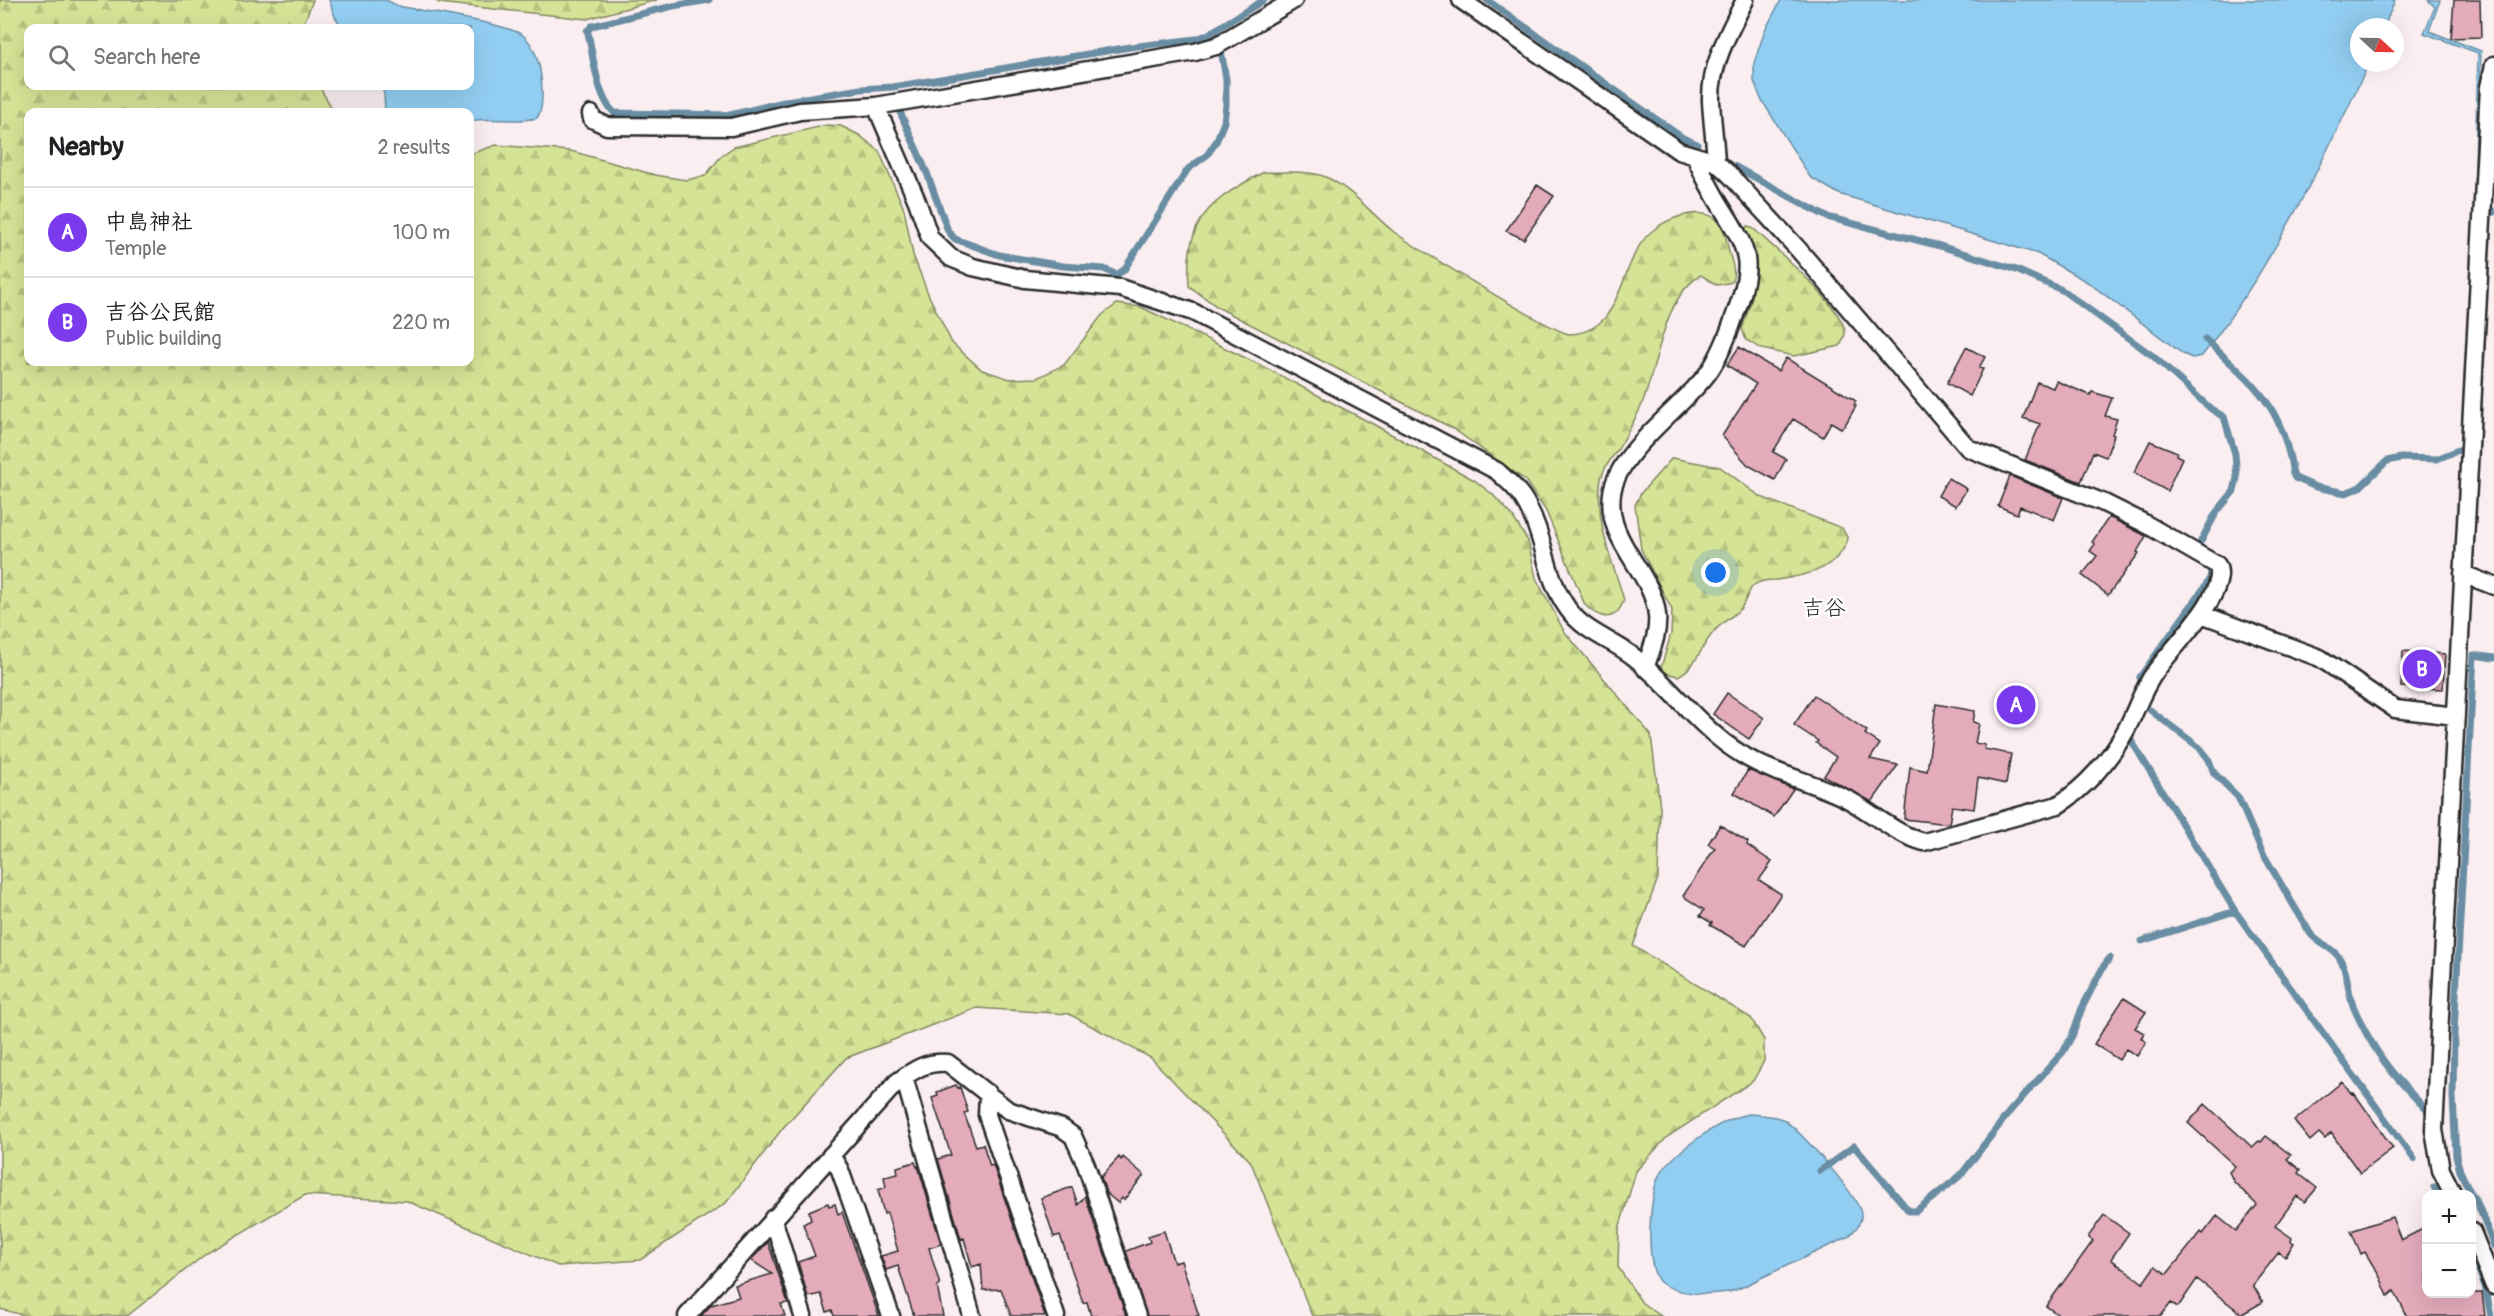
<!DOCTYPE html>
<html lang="en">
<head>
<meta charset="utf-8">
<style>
  body { margin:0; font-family:Pangolin,"Klee One",sans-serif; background:#f2f2f2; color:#202124 }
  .controls { position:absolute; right:18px; bottom:18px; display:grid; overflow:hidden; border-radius:12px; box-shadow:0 6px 24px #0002 }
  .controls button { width:54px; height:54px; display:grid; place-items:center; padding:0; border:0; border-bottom:2px solid #e0e0e0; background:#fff; color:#202124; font:30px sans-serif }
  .compass { position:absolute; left:2350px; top:18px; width:54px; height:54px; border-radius:50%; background:#fff; box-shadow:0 6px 24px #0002; rotate:112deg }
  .you { position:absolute; left:1716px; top:573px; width:21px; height:21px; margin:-15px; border:4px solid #fff; border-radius:50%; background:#1a73e8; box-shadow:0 0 0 9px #1a73e833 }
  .badge { display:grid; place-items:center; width:39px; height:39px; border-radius:50%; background:#7c3aed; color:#fff; font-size:20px; font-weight:700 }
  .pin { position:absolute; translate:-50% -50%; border:3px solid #fff; box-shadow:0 2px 6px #0006 }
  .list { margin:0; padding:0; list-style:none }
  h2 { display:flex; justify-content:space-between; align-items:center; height:78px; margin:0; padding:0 24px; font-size:26px }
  h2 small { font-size:20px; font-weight:400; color:#757577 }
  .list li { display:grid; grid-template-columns:39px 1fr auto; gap:18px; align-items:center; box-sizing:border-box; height:90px; padding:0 24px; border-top:2px solid #e0e0e0 }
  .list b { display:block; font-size:22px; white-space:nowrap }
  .list p { margin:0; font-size:20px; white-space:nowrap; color:#757577 }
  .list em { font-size:20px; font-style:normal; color:#757577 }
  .icon { flex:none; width:33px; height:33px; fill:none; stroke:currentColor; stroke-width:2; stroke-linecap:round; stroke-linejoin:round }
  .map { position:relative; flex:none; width:2494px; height:1316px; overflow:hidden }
  .search { position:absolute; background:#fff; box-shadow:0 6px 24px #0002; left:24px; top:24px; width:450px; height:66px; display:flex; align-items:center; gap:15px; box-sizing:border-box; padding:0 21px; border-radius:12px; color:#757577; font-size:22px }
  .panel { position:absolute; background:#fff; box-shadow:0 6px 24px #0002; left:24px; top:108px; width:450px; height:258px; border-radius:12px }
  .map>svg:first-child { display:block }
</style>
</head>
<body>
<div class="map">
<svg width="2494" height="1316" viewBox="0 0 2494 1316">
  <defs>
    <pattern id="forest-firs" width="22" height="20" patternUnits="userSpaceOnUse" patternTransform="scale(1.5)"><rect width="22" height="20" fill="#d5e396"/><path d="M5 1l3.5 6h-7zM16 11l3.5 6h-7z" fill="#b7c381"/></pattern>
  </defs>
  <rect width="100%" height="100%" fill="#faeef1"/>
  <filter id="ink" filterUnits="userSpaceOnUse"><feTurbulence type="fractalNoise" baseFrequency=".0167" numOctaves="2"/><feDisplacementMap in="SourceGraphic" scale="12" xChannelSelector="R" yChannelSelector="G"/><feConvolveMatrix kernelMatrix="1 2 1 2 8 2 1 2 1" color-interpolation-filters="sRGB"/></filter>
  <g filter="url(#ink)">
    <path fill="url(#forest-firs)" stroke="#808760" stroke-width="1.5" d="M0 0H313L302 28H28V86H319L334 112H28V362H470V154L496 145 571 151 655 175 686 180 705 176 722 155 734 147 827 125 841 126 859 135 879 151 904 209 913 255 929 296 952 343 982 370 1010 379 1037 378 1064 365 1102 315 1117 304 1141 307 1260 365 1371 423 1474 480 1492 494 1511 514 1528 541 1536 578 1564 631 1651 735 1660 807 1658 878 1633 946 1751 1018 1764 1040V1061L1753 1081 1667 1137 1636 1171 1619 1229 1618 1267 1642 1303 1661 1316H1312L1251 1162 1151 1058 1069 1014 977 1008 846 1058 782 1129 726 1203 640 1260 558 1266 407 1201 305 1195 207 1253 127 1316H26L0 1309Z
      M435 0H657L587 19 439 3Z
      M1264 172C1282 173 1305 170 1323 176 1350 186 1371 214 1394 232 1413 246 1557 335 1570 334 1629 331 1616 255 1656 228 1671 217 1705 205 1719 222 1725 229 1727 243 1729 252 1732 263 1736 271 1732 282L1717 285 1701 275C1661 298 1658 370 1640 409 1633 422 1626 437 1618 449 1610 461 1601 470 1600 485 1596 527 1613 562 1624 600 1615 624 1599 619 1585 605L1546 511 1525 480 1452 428 1219 308 1189 286C1185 219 1209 201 1264 172Z
      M1748 226 1754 229C1773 247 1845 308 1845 333 1845 337 1842 342 1840 346L1794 356 1762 349 1746 340 1742 329 1752 298 1753 282 1743 230Z
      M1672 458 1720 467 1761 497 1842 528 1848 539C1837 570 1805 576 1776 580 1770 580 1759 581 1754 585 1747 591 1746 603 1740 609 1731 618 1719 624 1712 634 1700 649 1696 667 1678 676L1666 673 1661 668 1671 634 1672 610 1641 549 1635 505 1641 493Z"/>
    <path fill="#92cef2" stroke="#698da2" stroke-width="1.5" d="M329 0H386L398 6C421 11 510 24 524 36 534 45 540 64 541 77 542 90 544 107 537 118 517 123 491 117 470 121V112H385L384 94 381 86H470V28H343L335 17Z
      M1781 0H2395L2384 27H2359V63H2369C2321 166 2272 266 2202 356L2192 358 2183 354 2089 283 2038 254 1839 194 1810 177 1761 99 1754 81V63L1765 30Z
      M2428 0H2440L2429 31 2481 51 2476 199 2474 202 2478 53 2424 33 2435 7Z
      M1749 1114C1760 1115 1771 1115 1782 1119 1797 1126 1860 1198 1861 1214 1862 1224 1854 1231 1848 1237 1820 1250 1793 1263 1765 1276 1753 1281 1740 1290 1728 1292 1707 1295 1679 1295 1661 1283 1644 1270 1649 1191 1660 1174 1676 1150 1722 1118 1749 1114Z"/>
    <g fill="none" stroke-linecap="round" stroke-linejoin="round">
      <path stroke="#698da2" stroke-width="7" d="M1487 0 1683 138 1697 144
        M587 31 592 26 673 6 709 0
        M588 33C593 54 597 100 615 113L730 115 792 100 861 89 893 87 1130 47 1196 39 1207 35 1264 0
        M900 112 927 173 948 231 955 239 999 255 1063 266 1104 269 1117 275
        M1734 166 1827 217 1940 246 2014 269 2062 290 2153 356 2211 409 2224 417 2235 454 2237 478 2234 491 2216 513 2201 541
        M2483 205 2494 212
        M1115 276 1124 270 1188 169 1207 155 1216 142 1224 122 1226 105V79L1222 56
        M2205 339C2254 385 2282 403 2293 474L2295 478 2316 487 2346 493 2360 487 2387 461 2401 458 2437 459 2461 449
        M2140 677 2204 588 2210 578 2211 571
        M2150 710 2200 748 2208 758 2214 773 2238 797 2262 852 2310 933C2318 944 2330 946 2338 956 2349 971 2347 992 2354 1008 2374 1054 2395 1078 2429 1112
        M2131 740 2235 911 2414 1159
        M2142 941 2235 911
        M1820 1171 1854 1146 1909 1211H1916L1961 1175 2010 1111 2063 1052 2072 1036 2082 1008 2103 967 2110 958
        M2434 1187 2439 1194
        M2471 1194 2460 1171 2456 1156 2453 1097 2454 1033 2474 655 2494 658
        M2472 1195 2477 1202 2494 1246
        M2477 1265 2485 1286 2491 1316"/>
    </g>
    <path fill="#e4abbb" stroke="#2b2b2b" stroke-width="1.5" d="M2454 0H2480L2481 37 2451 38Z
      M1537 185 1554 196 1524 239 1506 231Z
      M1739 347 1778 371 1786 358 1856 401 1854 405 1856 406 1845 425 1841 428 1831 422 1823 437 1793 419 1773 452 1786 459 1775 480 1748 465 1722 436 1756 384 1727 365Z
      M1966 347 1985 357 1979 368 1983 369 1970 396 1947 383Z
      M2056 381 2090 395 2092 392 2112 398 2105 416 2117 419 2112 434 2114 435 2106 457 2093 452 2081 482 2025 460 2040 424 2023 418 2037 382 2053 388Z
      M2150 441 2177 452 2176 455 2182 458 2167 491 2134 473Z
      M2010 476 2063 498 2054 520 2020 506 2017 514 1998 506Z
      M1948 478 1967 489 1956 506 1938 496Z
      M2109 517 2146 536 2137 552 2139 553 2108 595 2082 575 2097 556 2090 551 2095 544 2092 542Z
      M2403 651 2445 654 2443 689 2401 687Z
      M1727 693 1764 718 1749 739 1713 714Z
      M1814 695 1867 731 1865 734 1880 744 1870 759 1898 765 1872 802 1824 776 1836 757 1816 743 1818 741 1794 725Z
      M1936 704 1975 711 1973 722 1979 724 1975 743 1985 745 1984 749 2011 754 2006 784 1978 778 1974 809 1952 806 1949 824 1904 819 1910 767 1927 771Z
      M1748 770 1793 789 1774 817 1734 793Z
      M1720 825 1748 842 1747 845 1772 862 1759 880 1781 894 1746 946 1710 925 1712 923 1700 916 1704 910 1683 896 1715 848 1708 844Z
      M2124 998 2146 1012 2135 1028 2144 1033 2141 1038 2146 1042 2137 1056 2126 1049 2119 1060 2094 1044Z
      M2342 1082 2352 1094 2354 1093 2393 1148 2360 1173 2331 1133 2325 1139 2319 1133 2310 1141 2294 1121Z
      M956 1085 958 1088 960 1087 968 1112 964 1113 976 1146 983 1144 990 1166 993 1165 1045 1316H1011L1001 1289 983 1290 981 1264 972 1267 964 1238 961 1239 938 1159 951 1155 932 1098 938 1096 937 1092Z
      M2205 1104 2252 1147 2259 1141 2261 1142 2266 1136 2291 1155 2287 1159 2300 1170 2298 1173 2317 1188 2305 1202 2297 1196 2275 1226 2292 1238 2291 1241 2294 1243 2285 1257 2279 1252 2253 1285 2263 1302 2242 1314 2197 1279 2178 1307 2171 1303 2161 1316H2060L2046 1306 2093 1241 2088 1237 2104 1215 2129 1233 2111 1259 2143 1283 2155 1266 2167 1274 2201 1232 2203 1234 2217 1216 2236 1231 2257 1205 2234 1182 2229 1172 2235 1166 2188 1123Z
      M1119 1157 1121 1160 1123 1157 1144 1175 1124 1200 1122 1198 1118 1203 1106 1193 1101 1177Z
      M915 1162 917 1167 918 1166 941 1244 929 1248 940 1285 937 1286 943 1316H914L898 1266 886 1270 881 1256 898 1251 887 1213 884 1214 878 1190 886 1187 884 1177 898 1174 897 1167Z
      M1072 1187 1078 1205 1085 1196 1126 1316H1091L1087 1302 1083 1303 1060 1235 1054 1237 1041 1198Z
      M828 1203 829 1206 835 1204 838 1214 842 1212 879 1316H834L832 1310 827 1312 821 1294 808 1297 798 1262 815 1256 803 1224 811 1220 809 1211Z
      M2392 1217 2401 1240 2427 1227V1293H2482L2485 1316H2407L2394 1291 2388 1296 2380 1277 2365 1252 2361 1254 2351 1231Z
      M1164 1231 1174 1263 1181 1261 1199 1316H1147L1126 1251 1150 1242 1148 1236Z
      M768 1242 788 1303 781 1304 785 1316H701L711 1305 739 1297 735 1285 772 1274 751 1260Z"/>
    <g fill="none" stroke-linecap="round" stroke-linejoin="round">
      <defs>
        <path id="street" d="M876 106 917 201 930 238 951 258 973 267 1025 279 1120 288 1193 312 1497 471C1508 481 1520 491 1527 505 1546 539 1544 575 1568 609 1585 633 1613 640 1634 657 1672 687 1700 729 1741 754 1774 775 1815 782 1849 800 1874 814 1897 835 1924 842L2058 805C2085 788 2110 760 2126 730 2136 711 2142 690 2155 672 2170 650 2231 591 2217 565L2144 523 2104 503 1968 448 1798 249 1730 175 1716 162 1679 151 1461 0
          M591 114 592 119 607 126 731 127 800 111 876 106 1195 52 1216 46 1294 0
          M1716 162C1715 141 1712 121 1711 101 1710 65 1729 32 1745 0
          M2463 574 2494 586
          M2201 614 2320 658 2395 709 2456 716
          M1645 668C1651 651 1659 633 1657 615 1653 571 1605 543 1612 493 1618 451 1682 408 1708 373 1721 355 1729 333 1736 312 1742 296 1749 275 1746 258 1742 234 1722 211 1711 189 1705 179 1700 167 1695 156
          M904 1077 972 1316
          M988 1093 987 1115 1056 1316
          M831 1155 840 1170 891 1316
          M2453 1194 2441 1170 2434 1130 2489 87 2494 65
          M773 1218 803 1316
          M2472 1232 2494 1286
          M687 1316 897 1082C914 1070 926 1061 948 1063L1008 1110 1062 1128 1073 1136 1086 1165 1137 1316"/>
      </defs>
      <use href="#street" stroke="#2b2b2b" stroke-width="21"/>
      <use href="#street" stroke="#fff" stroke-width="16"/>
    </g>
  </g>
  <g text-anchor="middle" stroke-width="4.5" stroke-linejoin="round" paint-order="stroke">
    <g font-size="22" fill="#2b2b2b" stroke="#fff">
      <text x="1824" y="615">吉谷</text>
    </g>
  </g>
</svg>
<div class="controls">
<button>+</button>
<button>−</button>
</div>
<svg class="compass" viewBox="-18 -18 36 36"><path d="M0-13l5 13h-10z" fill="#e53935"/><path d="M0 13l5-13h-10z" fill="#757577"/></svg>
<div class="you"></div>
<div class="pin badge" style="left:2016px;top:705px">A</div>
<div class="pin badge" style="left:2422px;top:669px">B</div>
<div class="search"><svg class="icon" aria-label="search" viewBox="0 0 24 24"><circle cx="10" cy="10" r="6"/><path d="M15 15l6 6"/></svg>Search here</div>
<section class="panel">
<h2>Nearby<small>2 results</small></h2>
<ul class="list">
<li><span class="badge">A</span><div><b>中島神社</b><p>Temple</p></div><em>100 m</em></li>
<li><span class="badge">B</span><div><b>吉谷公民館</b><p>Public building</p></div><em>220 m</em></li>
</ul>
</section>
</div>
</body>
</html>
